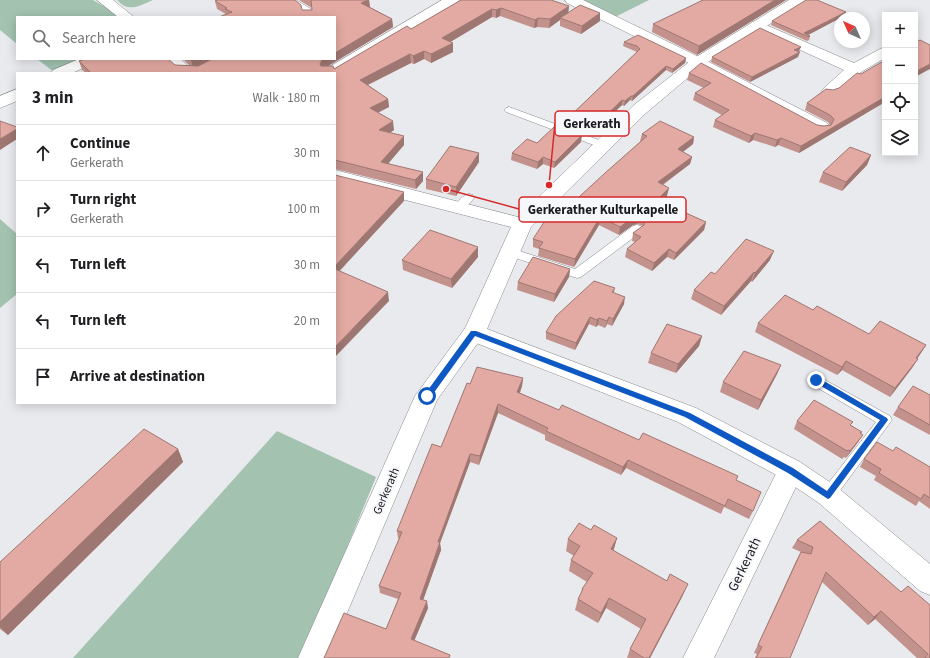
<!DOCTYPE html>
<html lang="en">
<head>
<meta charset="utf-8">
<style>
  body { margin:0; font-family:"Source Sans 3",sans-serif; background:#f2f2f2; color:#202124 }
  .controls { position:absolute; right:12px; top:12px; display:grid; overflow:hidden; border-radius:0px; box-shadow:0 2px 10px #0003 }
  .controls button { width:36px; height:36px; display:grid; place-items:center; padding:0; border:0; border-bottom:1px solid #e0e0e0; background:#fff; color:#202124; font:20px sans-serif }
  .compass { position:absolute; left:834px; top:12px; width:36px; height:36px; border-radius:50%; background:#fff; box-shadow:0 2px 10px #0003; rotate:315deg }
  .stop { position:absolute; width:12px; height:12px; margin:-9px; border:3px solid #0e58c3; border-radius:50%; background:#fff }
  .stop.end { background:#0e58c3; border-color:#fff; box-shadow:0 1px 4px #0008 }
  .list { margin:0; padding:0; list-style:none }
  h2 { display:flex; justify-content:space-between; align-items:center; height:52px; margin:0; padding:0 16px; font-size:17px }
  h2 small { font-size:13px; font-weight:400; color:#757577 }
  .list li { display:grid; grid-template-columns:26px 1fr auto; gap:12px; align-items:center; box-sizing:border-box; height:56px; padding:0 16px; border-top:1px solid #e0e0e0 }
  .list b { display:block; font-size:15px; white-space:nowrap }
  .list p { margin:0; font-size:13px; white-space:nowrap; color:#757577 }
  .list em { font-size:13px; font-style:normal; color:#757577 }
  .icon { flex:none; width:22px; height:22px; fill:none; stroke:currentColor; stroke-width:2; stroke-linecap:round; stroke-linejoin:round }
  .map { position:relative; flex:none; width:930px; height:658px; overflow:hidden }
  .search { position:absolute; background:#fff; box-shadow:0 2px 10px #0003; left:16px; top:16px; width:320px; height:44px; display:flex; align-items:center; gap:10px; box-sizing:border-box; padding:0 14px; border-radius:0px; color:#757577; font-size:15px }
  .panel { position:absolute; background:#fff; box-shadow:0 2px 10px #0003; left:16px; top:72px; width:320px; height:332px; border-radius:0px }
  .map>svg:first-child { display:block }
</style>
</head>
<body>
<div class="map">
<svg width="930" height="658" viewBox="0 0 930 658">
  <rect width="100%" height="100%" fill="#e9eaee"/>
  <path fill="#a3c3b0" d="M0 0H93L107 8 117 17H17V44L0 30Z
    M117 0H153C139 6 129 13 117 0Z
    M583 0H649L615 17Z
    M37 59H83L54 72Z
    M0 219 17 234V294L0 308Z
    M277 431 376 477 306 647 299 658H73Z"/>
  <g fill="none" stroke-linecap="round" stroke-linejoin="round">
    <defs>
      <path id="lane" d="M286 0H296L311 9 312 17H304V12Z
        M509 107 607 143 608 145 607 147H599L506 112 504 110 506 108Z
        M469 194 473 195 475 197 463 211H455L453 208C457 202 463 195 469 194Z
        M637 225 641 226 643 229 641 232 581 277 577 278 506 255 504 252 506 249 510 248 575 269 633 226Z
        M816 375 890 416 892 420 833 500 828 502 823 500 820 495 823 490 876 422 811 384 809 380 811 376Z"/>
      <path id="street" d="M442 0H459L457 3 336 76 335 73H322L324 70Z
        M565 0H583L703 59 827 123 830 127 827 131 821 132 815 131 693 65 567 3Z
        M757 21 854 63 880 49 885 47V58L861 72 836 94 830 96 824 94 822 91 824 88 844 70 752 28 750 25 752 22Z
        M79 59H100L97 62 72 73H51L53 70Z
        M17 89V101L0 108V96Z
        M474 325 482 327 485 333 437 400 328 658H298L415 396 466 327Z
        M791 459 800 462 804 470 714 658H683L782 462Z"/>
      <path id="secondary" d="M97 0H113L134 17H118Z
        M789 0H806L804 3 703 65 646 113 531 227 487 329 696 408 800 462 837 487 930 564V595L920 591 819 503 782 478 678 422 466 339 463 333 511 227 335 182V170L518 217 634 105 693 59Z
        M164 59H181L195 73H178Z"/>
    </defs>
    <use href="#lane" stroke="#88898d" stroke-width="1"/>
    <use href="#street" stroke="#88898d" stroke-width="1"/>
    <use href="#secondary" stroke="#88898d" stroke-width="1"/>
    <use href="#lane" fill="#fff" fill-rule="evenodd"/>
    <use href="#street" fill="#fff" fill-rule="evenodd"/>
    <use href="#secondary" fill="#fff" fill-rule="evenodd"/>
  </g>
  <path fill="#c3928c" d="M299 0H369L370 7 392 19 393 27 328 66 334 69 411 29 461 0 569 6 568 13 600 21 581 34 560 26V20L549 28 537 27 534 28 500 16 496 18 492 17 450 42 453 43V52L431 63 424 59 414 64 411 63 368 85 388 99 389 107 378 113 394 130 390 133 404 145 388 163 423 181 416 189 335 169V73H86L82 70 79 61 190 66 183 59H335L226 14 217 9 215 1 302 10H312V8Z
    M701 0H786L697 55 652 32 653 24 701 1Z
    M846 12 844 16 808 35 810 36 809 40 807 41 771 25 772 21Z
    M624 42 686 58 685 63 672 73 666 70 632 101 630 100 624 106 622 105 592 134 589 135 564 126 565 121 637 52 623 46Z
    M799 51 798 52V57L750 82 711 62 712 57Z
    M689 73 817 125 824 126 830 125 828 122 805 110 807 103 833 90 885 102 799 153 778 145 775 147 753 140 749 143 713 127 715 120 722 115 693 100 695 93 704 88 687 80Z
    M642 134 694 137 693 144 683 152 692 157 690 164 663 185 667 196 661 202 706 222 704 230 674 260 667 257 652 271 625 257 627 249 635 242 632 241 633 233 643 226 637 224 633 225 619 235 599 225 574 267 538 256 539 249 533 247V239L641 141H640Z
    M581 142 554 168 543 164 537 169 511 160 512 153 537 143Z
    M871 155 867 165 842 191 819 182 823 172Z
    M479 162 456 196 426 189V179Z
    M478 257 452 288 403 270 402 260Z
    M770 260 752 282 751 281 721 315 691 299 694 290 715 274Z
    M570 269 569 277 554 302 517 290 518 282Z
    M615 288 614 293 624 304 612 326 607 324 605 328 598 325 596 327 589 324 575 350 546 339V332Z
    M813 310 869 334 926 345 917 359 912 368 890 397 842 370 837 375 755 332 758 323Z
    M702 336 699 346 676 373 648 363 651 353Z
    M781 365 777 374 758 410 720 392 723 382Z
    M523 378 522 386 520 393 559 410 639 440 736 480 753 511 749 519 724 507 721 514 626 468 621 475 545 440V435L498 413 479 465 470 462 440 543 441 550 423 600 428 608 414 641 386 629 398 599 380 593 379 586 399 539 398 538 397 531 441 447 470 384Z
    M930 395V435L893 415 898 407Z
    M797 421 851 425 861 433 858 442 846 458 844 457 842 459 794 429Z
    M178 449 183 462 8 635 0 629V562Z
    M893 451 930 467V509L919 501 916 506 874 480 876 476 860 467 864 459Z
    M820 521 929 655 930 658H917L875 619 868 625 822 582 790 658H755L757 654 754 653 796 561 801 552 792 548 797 540Z
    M591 530 617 538 613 550 683 595 650 658H627L630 649 641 629 606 608 598 623 575 610 578 599 581 594 582 589 587 582 569 571 571 560 574 556 566 551 568 539Z"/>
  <path fill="#9f7772" d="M368 0H369L370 8 361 3Z
    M775 0H786L697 55 699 46Z
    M569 6 568 15 560 18V20L549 28 550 19Z
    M501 8 500 16 496 18V10Z
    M492 9V17L442 47V38Z
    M846 12 844 16 806 36 804 33Z
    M600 13V21L581 34 582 26Z
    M538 18 537 27 534 28 535 20Z
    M392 19 393 27 323 69 321 72 320 64 322 60 324 59H335V53Z
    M453 43V52L431 63V54Z
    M801 47 799 51 793 55 794 50Z
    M424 51V59L414 64 413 56Z
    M800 52 798 57 750 82 752 77Z
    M410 54 411 63 361 88 360 80Z
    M686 58 685 63 672 73 673 69Z
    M193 59H212L193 69 191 60Z
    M930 64V69L915 77V72Z
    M666 66V70L632 101 633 96Z
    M631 96 630 100 624 106 625 101Z
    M885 97V102L799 153 801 146Z
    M388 99 389 107 370 116V108Z
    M622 100V105L592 134 589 135V130Z
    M393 121 394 130 380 139 379 130Z
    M17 129V139L0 150V139Z
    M755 133 753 140 749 143 751 136Z
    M582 135 581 142 554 168 555 162Z
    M404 136V145L382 171 381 162Z
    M694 137 693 144 676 157 678 149Z
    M781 138 778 145 775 147 777 140Z
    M479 153V162L456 196V187Z
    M871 155 867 165 842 191 846 182Z
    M543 157V164L537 169 538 162Z
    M692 157 690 164 656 189 658 182Z
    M423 172V181L416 189 415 180Z
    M669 188 667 196 655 207 657 200Z
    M404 192V201L335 276V266Z
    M639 216 637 224 633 225 619 235 620 227 634 217Z
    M600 217 599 225 574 267 575 259Z
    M706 222 704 230 674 260 676 253Z
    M478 247V257L452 288 451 279Z
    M669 249 667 257 652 271 654 263Z
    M774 251 770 260 752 282 755 273Z
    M570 269 569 277 554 302 555 294Z
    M754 272 751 281 721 315 724 306Z
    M388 292 389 301 335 357V347Z
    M625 297 624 304 612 326 613 319Z
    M590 317 589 324 575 350 576 343Z
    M609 317 607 324 605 328 607 321Z
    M599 318 598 325 596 327 597 320Z
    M702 336 699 346 676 373 678 364Z
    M926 345 921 353 911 367 916 358Z
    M918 359 912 368 890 397 895 388Z
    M846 361 842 370 837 375 842 367Z
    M781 365 777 374 758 410 761 400Z
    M523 378 522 386 517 400V392Z
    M498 404V413L479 465 480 456Z
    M863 435 858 442 846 458 850 451Z
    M178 449 183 462 8 635 0 627V622Z
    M470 454V462L440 543 441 550 421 606 420 599 438 542Z
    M628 460 626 468 621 475 623 467Z
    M617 538 614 549 608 560 611 549Z
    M688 584 683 595 650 658H649Z
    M609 598 606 608 598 623 601 613Z
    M427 601 428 608 412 646 411 639Z
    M881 611 875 619 868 625 874 617Z"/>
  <path fill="#e3aaa3" stroke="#9f7772" d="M218 0H295L301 5 302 10H312L311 0H368L361 3 392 19 335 53V17H219L232 12 225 9 227 8 215 1Z
    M461 0H551L569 6 550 19 538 18 535 20 501 8 496 10 492 9 442 38 453 43 431 54 424 51 413 56 410 54 360 80 388 99 370 108 393 121 379 130 404 136 381 162 423 172 415 180 335 160V73H91L79 61 85 59H168L175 65 198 66 212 59H324L322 60 320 64 321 66H333L334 69 407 26 411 29Z
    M702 0H775L699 46 653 24 703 0Z
    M806 0H817L846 12 804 33 810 36 809 37 772 21Z
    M580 5 600 13 582 26 560 18Z
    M760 28 801 47 794 50 800 52 752 77 712 57Z
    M638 35 686 58 673 69 666 66 633 96H631L625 101 622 100 592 129 589 130 565 121 640 49 637 46 624 42Z
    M920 40 930 45V64L915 72V43Z
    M885 60V97L801 146 781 138 777 140 755 133 751 136 715 120 729 110 695 93 711 83 689 73 701 63 817 125 824 126 831 125 834 119 830 115 807 103 826 89 833 90 839 88 857 73 861 74Z
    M0 121 17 127V129L0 139Z
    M660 121 694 137 678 149 692 157 658 182 669 188 657 200 706 222 676 253 669 249 654 263 627 249 641 237 633 233 644 225 646 220 644 217 639 216 634 217 620 227 600 217 575 259 539 248 543 242 533 239 554 207 565 210 605 173 647 136 642 134Z
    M555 126 582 135 555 162 543 157 538 162 512 153 527 139 537 143Z
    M450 146 479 153 456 187 426 179Z
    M850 147 871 155 846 182 823 172Z
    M335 175 404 192 335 266Z
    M430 230 478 247 451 279 402 260Z
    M746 239 774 251 755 273 754 272 724 306 694 290 711 272 715 274Z
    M533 257 570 269 555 294 518 282Z
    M335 269 388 292 335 347Z
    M594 281 615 288 612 292 625 297 613 319 609 317 607 321 599 318 597 320 590 317 576 343 546 332 556 316Z
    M785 295 813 310 817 306 869 334 880 321 926 345 916 358 918 359 895 388 846 361 842 367 758 323Z
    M667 324 702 336 678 364 651 353Z
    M744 351 781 365 761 400 723 382Z
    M477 367 523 378 517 392 559 410 562 405 639 440 643 433 738 476 736 480 761 492 753 511 728 499 725 506 628 460 623 467 546 431 548 428 498 404 480 456 470 454 438 542H440L420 599 427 601 411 639 450 655 449 658H324L344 613 386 629 401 593 379 586 402 532 397 531 432 444 441 447 467 383 470 384Z
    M913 386 930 395V425L898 407Z
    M814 400 853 422 850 425 862 432 860 433 863 435 850 451 848 450 847 451 797 421Z
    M144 429 178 449 0 622V562Z
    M877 442 893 451 896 447 930 467V498L924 494 921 499 879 473 881 469 864 459Z
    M820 521 901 592 908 586 930 605V655H929L930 658H925L928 654 881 611 874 617 826 572 790 658H756L762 647 758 645 801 552 811 554 813 547 797 540Z
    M579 523 591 530 594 525 617 538 611 549 667 581 670 574 688 584 649 658H644L630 649 646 619 609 598 601 613 578 599 583 589H582L593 573 571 560 580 546 568 539Z"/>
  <path fill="#0e58c3" d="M471 331H476L690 413 793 468 827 491 880 420 814 382V378H819L887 418 888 420 830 498 828 499 788 473 685 417 475 336 430 398H425V394Z"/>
  <g text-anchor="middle" stroke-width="4" stroke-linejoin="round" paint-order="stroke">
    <g font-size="12" fill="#1b1b1d" stroke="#f6f7fb">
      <text transform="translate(386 491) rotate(-67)" y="4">Gerkerath</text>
    </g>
    <g font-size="14" fill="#1b1b1d" stroke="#f6f7fb">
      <text transform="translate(744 564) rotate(-64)" y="5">Gerkerath</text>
    </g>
  </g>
  <path fill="none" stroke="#d62828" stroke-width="1.5" d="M549 185L555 123M446 189L519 209"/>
  <g fill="#d62828" stroke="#f6f7fb" stroke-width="1.5">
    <circle cx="549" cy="185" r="4"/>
    <circle cx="446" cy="189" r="4"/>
  </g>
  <g fill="#f6f7fb" stroke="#d62828" stroke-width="1.5">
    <rect x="555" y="111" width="74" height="25" rx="4"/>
    <rect x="519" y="197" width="167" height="25" rx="4"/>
  </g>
  <g font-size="13" text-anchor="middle" font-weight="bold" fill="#1b1b1d">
    <text x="592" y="128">Gerkerath</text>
    <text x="603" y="214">Gerkerather Kulturkapelle</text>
  </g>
</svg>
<div class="controls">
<button>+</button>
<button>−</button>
<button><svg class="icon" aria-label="locate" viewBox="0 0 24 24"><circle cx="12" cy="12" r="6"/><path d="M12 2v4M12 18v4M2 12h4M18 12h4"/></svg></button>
<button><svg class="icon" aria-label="layers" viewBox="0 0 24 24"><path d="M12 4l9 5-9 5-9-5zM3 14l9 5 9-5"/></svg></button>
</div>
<svg class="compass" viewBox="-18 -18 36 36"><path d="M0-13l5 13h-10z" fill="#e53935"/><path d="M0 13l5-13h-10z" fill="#757577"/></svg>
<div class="stop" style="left:427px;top:396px"></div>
<div class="stop end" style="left:816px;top:380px"></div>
<div class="search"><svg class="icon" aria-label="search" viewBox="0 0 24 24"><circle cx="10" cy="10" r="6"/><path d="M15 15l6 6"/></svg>Search here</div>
<section class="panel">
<h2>3 min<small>Walk · 180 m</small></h2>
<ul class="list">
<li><svg class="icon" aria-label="ahead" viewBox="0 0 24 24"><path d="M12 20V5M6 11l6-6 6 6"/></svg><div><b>Continue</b><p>Gerkerath</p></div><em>30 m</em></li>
<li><svg class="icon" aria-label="right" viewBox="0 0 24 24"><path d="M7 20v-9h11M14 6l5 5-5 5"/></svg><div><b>Turn right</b><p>Gerkerath</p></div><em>100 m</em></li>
<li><svg class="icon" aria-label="left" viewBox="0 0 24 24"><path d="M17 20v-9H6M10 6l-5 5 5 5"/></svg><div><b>Turn left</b></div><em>30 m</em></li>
<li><svg class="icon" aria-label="left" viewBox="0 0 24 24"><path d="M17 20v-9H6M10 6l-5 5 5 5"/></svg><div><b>Turn left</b></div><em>20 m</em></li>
<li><svg class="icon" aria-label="arrive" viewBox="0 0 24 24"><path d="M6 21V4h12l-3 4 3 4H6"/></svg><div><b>Arrive at destination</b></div></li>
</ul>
</section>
</div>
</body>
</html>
